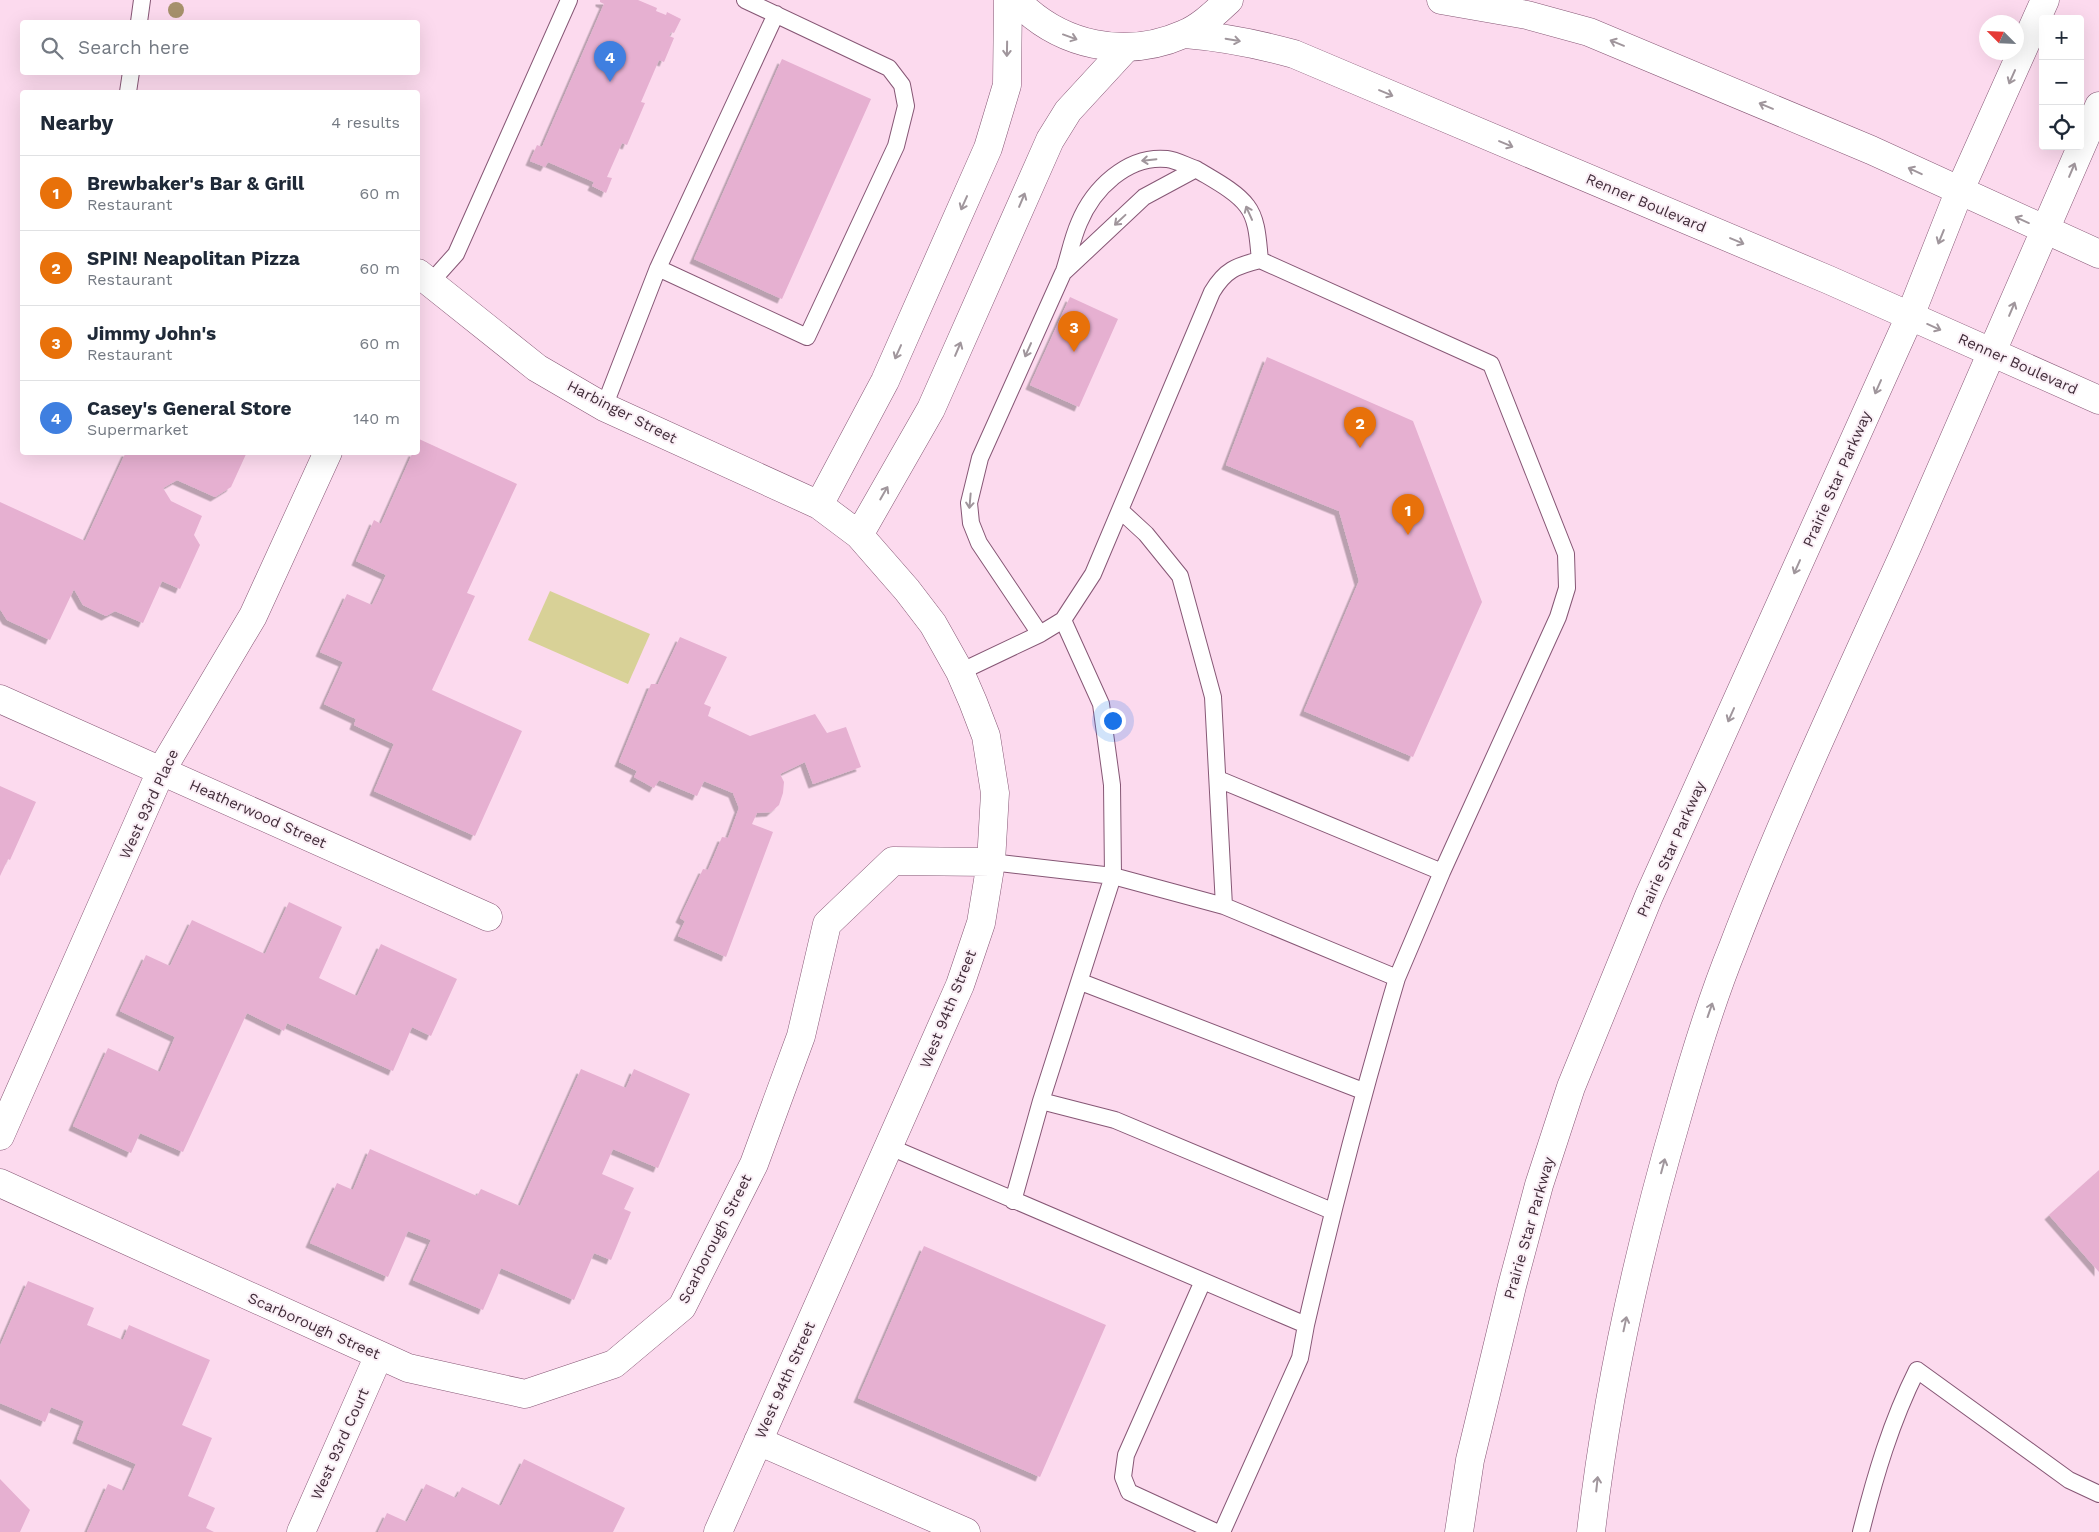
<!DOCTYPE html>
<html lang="en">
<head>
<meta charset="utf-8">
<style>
  body { margin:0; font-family:"Work Sans",sans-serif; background:#f6f6f7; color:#1f2937 }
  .controls { position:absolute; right:15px; top:15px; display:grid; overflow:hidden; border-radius:5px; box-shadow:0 5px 20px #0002 }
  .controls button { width:45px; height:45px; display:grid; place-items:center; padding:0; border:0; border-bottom:1px solid #e0e1e3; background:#fff; color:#1f2937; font:25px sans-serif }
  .compass { position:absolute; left:1979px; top:15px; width:45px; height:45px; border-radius:50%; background:#fff; box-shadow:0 5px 20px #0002; rotate:294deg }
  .you { position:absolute; left:1112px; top:720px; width:18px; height:18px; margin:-12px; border:4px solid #fff; border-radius:50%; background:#1a73e8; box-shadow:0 0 0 8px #1a73e833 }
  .badge { display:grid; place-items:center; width:32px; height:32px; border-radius:50%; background:#d93025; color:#fff; font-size:16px; font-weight:700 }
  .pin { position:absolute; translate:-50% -41px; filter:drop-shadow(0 1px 2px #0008) }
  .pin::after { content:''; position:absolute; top:26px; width:18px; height:15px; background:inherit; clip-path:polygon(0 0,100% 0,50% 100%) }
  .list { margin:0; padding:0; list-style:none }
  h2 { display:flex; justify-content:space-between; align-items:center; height:65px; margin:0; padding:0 20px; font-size:21px }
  h2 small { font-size:16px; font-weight:400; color:#747a83 }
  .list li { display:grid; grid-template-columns:32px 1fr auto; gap:15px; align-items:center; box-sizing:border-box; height:75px; padding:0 20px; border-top:1px solid #e0e1e3 }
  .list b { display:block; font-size:19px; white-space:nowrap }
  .list p { margin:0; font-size:16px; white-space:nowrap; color:#747a83 }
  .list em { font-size:16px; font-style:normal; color:#747a83 }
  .icon { flex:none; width:28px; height:28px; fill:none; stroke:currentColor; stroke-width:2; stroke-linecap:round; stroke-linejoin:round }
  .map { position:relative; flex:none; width:2099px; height:1532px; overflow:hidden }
  .search { position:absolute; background:#fff; box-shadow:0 5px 20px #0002; left:20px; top:20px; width:400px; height:55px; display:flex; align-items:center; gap:12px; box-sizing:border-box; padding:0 18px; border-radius:5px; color:#747a83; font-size:19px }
  .panel { position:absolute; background:#fff; box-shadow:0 5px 20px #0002; left:20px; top:90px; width:400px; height:365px; border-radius:5px }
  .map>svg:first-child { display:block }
</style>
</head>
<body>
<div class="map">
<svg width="2099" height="1532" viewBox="0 0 2099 1532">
  <defs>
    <filter id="shadow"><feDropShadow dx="-4.5" dy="4.5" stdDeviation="0" flood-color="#0004"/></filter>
  </defs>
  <rect width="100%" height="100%" fill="#fcdaee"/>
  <path fill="#d8d197" d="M550 591 650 634 628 684 528 640Z"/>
  <path fill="#e6b0d1" filter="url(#shadow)" d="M600 0H638L657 8 656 11 666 15 667 12 681 19 674 33 671 32 669 36 674 38 664 62 659 60 641 102 645 103 627 145 622 143 607 177 612 178 606 193 592 186 594 182 548 162 545 167 530 161 537 145 542 147 604 4 600 2Z
    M782 59 871 99 782 299 694 259Z
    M1070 297 1118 319 1079 407 1030 385Z
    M1267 357 1413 421 1482 602 1413 757 1304 711 1359 581 1339 511 1226 465Z
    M419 439 517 484 467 593 475 596 432 690 522 731 475 836 374 791 394 744 354 725 356 719 324 704 343 662 320 652 347 594 372 605 386 575 356 561 374 520 381 524 413 452H418Z
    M126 452H247L231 487 215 497 177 480 163 488 171 501 202 516 194 535 200 545 180 589 162 581 143 623 115 611 106 616 83 605 74 589 50 640 7 620 0 609V502L85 541Z
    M680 637 727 657 704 704 711 707 708 716 750 736 815 714 827 733 846 727 861 767 813 784 805 762 780 774 784 782 783 793 779 805 771 812 757 813 752 824 773 832 726 957 678 936 685 921 680 918 703 869 708 870 722 837 728 838 739 808 733 793 704 781 697 796 659 780 654 788 634 777 637 771 619 762 651 684H658Z
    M0 786 36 802 10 860 8 859 0 876Z
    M289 902 342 927 319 978 357 996 381 944 457 979 431 1036 412 1027 393 1071 287 1023 284 1031 247 1013 183 1152 140 1133 131 1153 73 1126 108 1048 160 1072 175 1037 120 1011 146 955 170 966 192 920 265 954Z
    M581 1069 626 1088 634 1069 690 1094 658 1168 613 1149 602 1174 634 1188 624 1209 631 1212 611 1260 594 1253 574 1300 501 1268 483 1310 413 1280 431 1240 408 1231 388 1277 310 1243 337 1183 353 1190 370 1149 477 1196 481 1189 520 1206Z
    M2099 1170V1272L2049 1215Z
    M924 1246 1106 1325 1040 1477 858 1398Z
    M28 1281 94 1308 87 1325 123 1340 129 1325 210 1360 182 1425 212 1438 188 1496 215 1508 206 1528 214 1532H87L108 1484 124 1491 136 1464 77 1439 84 1421 51 1407 45 1422 0 1403V1346Z
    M524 1459 625 1508 613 1532H378L387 1513 407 1522 426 1484 456 1498 462 1487 501 1506Z
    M0 1479 30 1510 20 1532H0Z"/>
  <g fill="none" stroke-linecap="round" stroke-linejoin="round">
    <defs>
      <path id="service" d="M139 22 142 0
        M128 92 131 72
        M658 268 807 337 896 146 906 106 902 85 889 68 745 0
        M1064 271C1069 256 1072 239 1079 223 1093 189 1127 155 1167 159 1176 160 1187 166 1196 169
        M430 283 456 254 569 0
        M604 407 658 268 776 14
        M1121 511 1146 534 1180 576 1213 697 1224 906
        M1040 634 979 543 971 523 969 503 980 458 1063 273 1144 197 1196 169C1212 179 1236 191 1247 206 1258 220 1258 243 1260 260
        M960 672 1040 634 1063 620 1093 574 1212 292C1225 270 1236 266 1260 260L1491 364 1566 554 1567 588 1558 617 1442 872 1397 978 1224 906 1113 876 991 862
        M1218 779 1442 872
        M1081 982 1363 1091
        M1041 1101 1115 1120 1332 1211
        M890 1147 1306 1325C1333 1208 1363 1093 1397 978
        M1013 1201 1041 1101 1113 876 1112 785 1101 704 1063 620
        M1203 1281 1126 1455 1123 1477 1129 1492 1216 1532
        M1222 1532 1300 1358 1306 1325
        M1861 1532C1875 1476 1891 1422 1917 1370L2069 1480 2099 1494"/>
      <path id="minor" d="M418 273 537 368 604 407 819 505 859 535 907 590 933 624 960 672 973 702 986 736 995 793 991 862 981 923 960 985 718 1532
        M819 505 885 381 988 148 1007 85 1008 0
        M859 535 931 409 1050 140 1068 111 1126 48
        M0 699 488 917
        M0 1136 161 771 253 616 328 452
        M0 1183 408 1368 525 1394 614 1364 682 1307 754 1164 801 1036 827 924 893 861 991 862
        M758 1441 966 1532
        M301 1532 379 1355"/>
      <path id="secondary" d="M1016 0C1060 46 1125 60 1184 34 1201 27 1215 13 1229 0
        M1441 0 1527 15 1589 32 1871 150 2099 254
        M1185 34C1222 37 1258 44 1294 54L1829 280 2099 400
        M1459 1532 1470 1460 1512 1286 1539 1185 1571 1087 1649 896 1910 316 1959 192 2045 0
        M1591 1532C1607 1390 1638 1251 1678 1114 1694 1057 1711 1001 1733 947 1785 811 1847 680 1907 547 1972 401 2036 254 2099 106"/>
    </defs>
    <use href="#service" stroke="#865775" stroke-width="18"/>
    <use href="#minor" stroke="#865775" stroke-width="29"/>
    <use href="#secondary" stroke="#865775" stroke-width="29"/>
    <use href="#service" stroke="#fff" stroke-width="16"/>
    <use href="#minor" stroke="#fff" stroke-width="28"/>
    <use href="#secondary" stroke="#fff" stroke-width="28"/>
  </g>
  <circle fill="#a6916b" cx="176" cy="10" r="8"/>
  <defs><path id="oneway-shaft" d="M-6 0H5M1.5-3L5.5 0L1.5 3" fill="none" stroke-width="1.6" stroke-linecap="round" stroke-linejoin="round" transform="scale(1.25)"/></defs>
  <g stroke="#a0969c">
    <use href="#oneway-shaft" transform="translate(1070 37) rotate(20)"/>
    <use href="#oneway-shaft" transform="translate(1233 40) rotate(10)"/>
    <use href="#oneway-shaft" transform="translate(1617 43) rotate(-158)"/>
    <use href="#oneway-shaft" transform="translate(1007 49) rotate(91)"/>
    <use href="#oneway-shaft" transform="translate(2012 77) rotate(114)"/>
    <use href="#oneway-shaft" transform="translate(1386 93) rotate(23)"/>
    <use href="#oneway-shaft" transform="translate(1766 106) rotate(-157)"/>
    <use href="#oneway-shaft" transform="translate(1506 144) rotate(23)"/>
    <use href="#oneway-shaft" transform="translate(1149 160) rotate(174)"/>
    <use href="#oneway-shaft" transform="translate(2072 170) rotate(-67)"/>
    <use href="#oneway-shaft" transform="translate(1915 171) rotate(-155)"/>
    <use href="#oneway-shaft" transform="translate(1022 200) rotate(-67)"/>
    <use href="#oneway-shaft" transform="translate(964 203) rotate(114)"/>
    <use href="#oneway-shaft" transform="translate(1249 213) rotate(-114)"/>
    <use href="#oneway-shaft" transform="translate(1120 220) rotate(137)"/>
    <use href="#oneway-shaft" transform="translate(2022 220) rotate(-156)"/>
    <use href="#oneway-shaft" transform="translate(1941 237) rotate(112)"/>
    <use href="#oneway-shaft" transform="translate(1737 241) rotate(23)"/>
    <use href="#oneway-shaft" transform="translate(2012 309) rotate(-67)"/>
    <use href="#oneway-shaft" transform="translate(1934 327) rotate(24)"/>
    <use href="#oneway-shaft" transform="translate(958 349) rotate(-67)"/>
    <use href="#oneway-shaft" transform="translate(1028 350) rotate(114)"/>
    <use href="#oneway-shaft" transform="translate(898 352) rotate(114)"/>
    <use href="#oneway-shaft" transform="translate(1878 387) rotate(114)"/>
    <use href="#oneway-shaft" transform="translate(884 493) rotate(-60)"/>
    <use href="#oneway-shaft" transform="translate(970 501) rotate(95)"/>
    <use href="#oneway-shaft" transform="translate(1797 567) rotate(114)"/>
    <use href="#oneway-shaft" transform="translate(1731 715) rotate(114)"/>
    <use href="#oneway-shaft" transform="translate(1710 1010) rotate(-71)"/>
    <use href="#oneway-shaft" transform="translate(1663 1166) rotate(-75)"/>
    <use href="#oneway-shaft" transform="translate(1625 1324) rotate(-78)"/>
    <use href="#oneway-shaft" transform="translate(1597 1484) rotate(-84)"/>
  </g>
  <g text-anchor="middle" stroke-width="4" stroke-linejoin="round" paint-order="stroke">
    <g font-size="15" fill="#412c39" stroke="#faeff6">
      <text transform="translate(1646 203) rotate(23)" y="5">Renner Boulevard</text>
      <text transform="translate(2018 364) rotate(24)" y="5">Renner Boulevard</text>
      <text transform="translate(622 412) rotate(27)" y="5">Harbinger Street</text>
      <text transform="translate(1837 479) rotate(-66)" y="5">Prairie Star Parkway</text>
      <text transform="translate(149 804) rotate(-65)" y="5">West 93rd Place</text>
      <text transform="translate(258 814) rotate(24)" y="5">Heatherwood Street</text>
      <text transform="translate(1671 849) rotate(-66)" y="5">Prairie Star Parkway</text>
      <text transform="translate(948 1009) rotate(-68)" y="5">West 94th Street</text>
      <text transform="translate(1529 1228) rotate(-74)" y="5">Prairie Star Parkway</text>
      <text transform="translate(715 1239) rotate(-63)" y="5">Scarborough Street</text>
      <text transform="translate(314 1326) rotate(24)" y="5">Scarborough Street</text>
      <text transform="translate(785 1380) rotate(-66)" y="5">West 94th Street</text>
      <text transform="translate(340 1444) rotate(-66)" y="5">West 93rd Court</text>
    </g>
  </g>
</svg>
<div class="controls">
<button>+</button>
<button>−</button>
<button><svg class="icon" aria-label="locate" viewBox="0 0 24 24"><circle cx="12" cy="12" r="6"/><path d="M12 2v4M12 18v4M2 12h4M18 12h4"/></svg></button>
</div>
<svg class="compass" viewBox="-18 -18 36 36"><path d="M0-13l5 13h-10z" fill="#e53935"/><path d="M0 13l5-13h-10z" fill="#747a83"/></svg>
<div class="you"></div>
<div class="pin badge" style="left:1408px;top:535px;background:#e8710a">1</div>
<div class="pin badge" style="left:1360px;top:448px;background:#e8710a">2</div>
<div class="pin badge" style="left:1074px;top:352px;background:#e8710a">3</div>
<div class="pin badge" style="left:610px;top:82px;background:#3f7fe0">4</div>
<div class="search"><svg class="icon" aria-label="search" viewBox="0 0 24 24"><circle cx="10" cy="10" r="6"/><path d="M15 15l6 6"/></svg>Search here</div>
<section class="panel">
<h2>Nearby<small>4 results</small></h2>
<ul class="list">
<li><span class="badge" style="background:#e8710a">1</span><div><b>Brewbaker's Bar &amp; Grill</b><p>Restaurant</p></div><em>60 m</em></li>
<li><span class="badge" style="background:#e8710a">2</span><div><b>SPIN! Neapolitan Pizza</b><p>Restaurant</p></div><em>60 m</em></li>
<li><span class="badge" style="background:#e8710a">3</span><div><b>Jimmy John's</b><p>Restaurant</p></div><em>60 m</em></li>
<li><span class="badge" style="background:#3f7fe0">4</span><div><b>Casey's General Store</b><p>Supermarket</p></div><em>140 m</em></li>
</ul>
</section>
</div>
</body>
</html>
